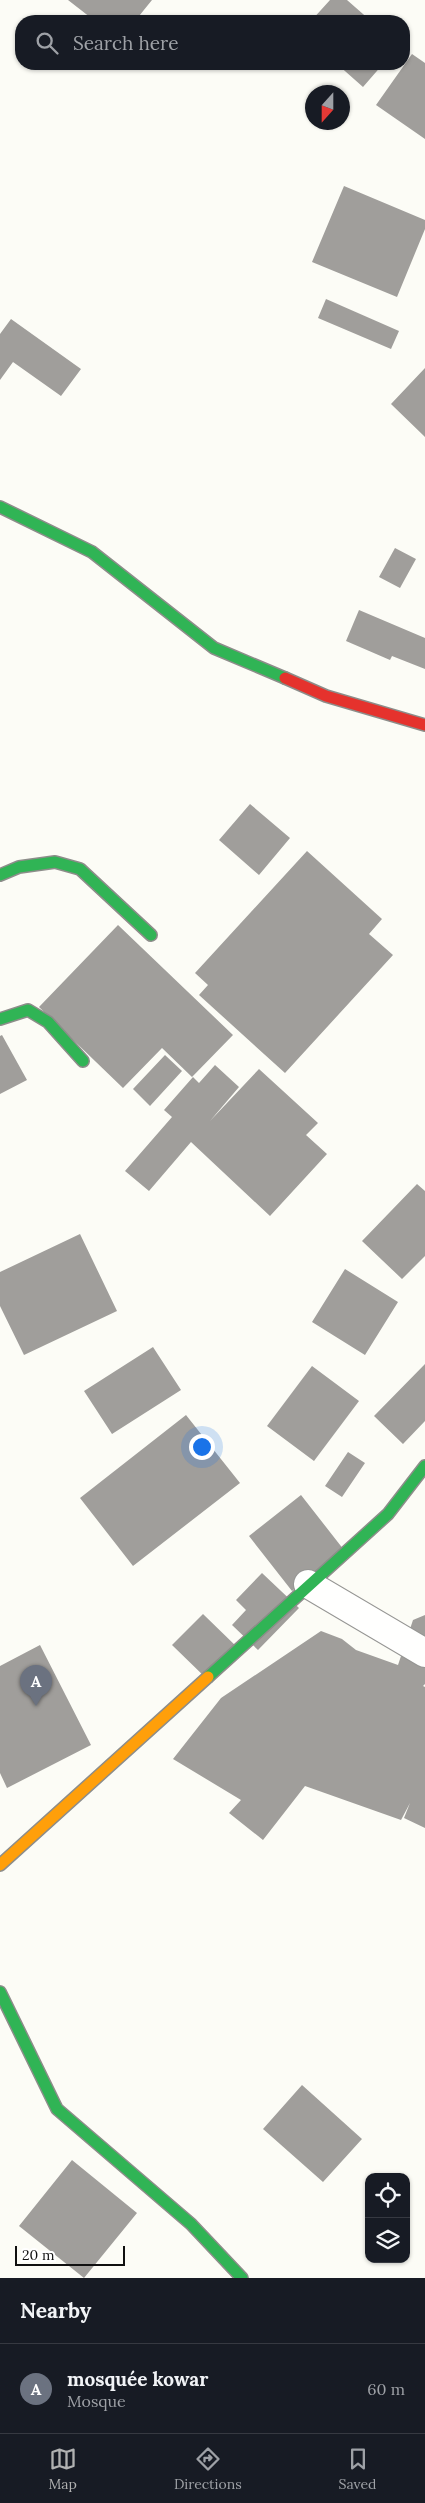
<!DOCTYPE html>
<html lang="en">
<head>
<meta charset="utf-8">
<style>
  body { margin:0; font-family:Lora,serif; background:#242831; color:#f1f3f6 }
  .controls { position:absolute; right:15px; bottom:15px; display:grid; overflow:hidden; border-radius:10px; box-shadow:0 1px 4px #0004 }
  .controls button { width:45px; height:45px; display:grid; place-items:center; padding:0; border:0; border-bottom:1px solid #363941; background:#171b24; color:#f1f3f6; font:25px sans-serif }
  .compass { position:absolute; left:305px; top:85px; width:45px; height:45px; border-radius:50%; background:#171b24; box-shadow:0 1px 4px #0004; rotate:201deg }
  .scale { position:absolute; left:15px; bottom:12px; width:110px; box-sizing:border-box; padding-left:5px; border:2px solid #101010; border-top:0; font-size:14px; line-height:18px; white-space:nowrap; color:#101010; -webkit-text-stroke:4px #fff; paint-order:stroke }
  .you { position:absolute; left:201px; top:1446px; width:18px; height:18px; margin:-12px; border:4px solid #fff; border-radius:50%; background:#1a73e8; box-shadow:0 0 0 8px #1a73e833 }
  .badge { display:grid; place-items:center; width:32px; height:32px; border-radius:50%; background:#b1b2b2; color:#fff; font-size:16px; font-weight:700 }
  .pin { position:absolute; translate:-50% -41px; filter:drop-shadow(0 1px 2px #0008) }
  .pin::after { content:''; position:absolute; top:26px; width:18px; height:15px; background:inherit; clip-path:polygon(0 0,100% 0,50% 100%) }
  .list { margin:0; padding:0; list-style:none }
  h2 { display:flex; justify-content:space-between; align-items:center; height:65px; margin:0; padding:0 20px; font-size:21px }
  h2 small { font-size:16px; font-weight:400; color:#9ea1a6 }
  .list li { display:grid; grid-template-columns:32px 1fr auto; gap:15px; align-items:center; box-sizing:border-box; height:90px; padding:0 20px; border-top:1px solid #363941 }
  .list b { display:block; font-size:19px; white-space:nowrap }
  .list p { margin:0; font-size:16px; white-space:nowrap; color:#9ea1a6 }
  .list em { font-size:16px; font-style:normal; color:#9ea1a6 }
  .icon { flex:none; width:28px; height:28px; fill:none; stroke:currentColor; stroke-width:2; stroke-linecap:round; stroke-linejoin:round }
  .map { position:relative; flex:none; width:425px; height:2278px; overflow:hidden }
  .search { position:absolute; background:#171b24; box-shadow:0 1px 4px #0004; left:15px; right:15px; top:15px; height:55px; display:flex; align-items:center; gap:12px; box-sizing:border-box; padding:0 18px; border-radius:20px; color:#9ea1a6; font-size:19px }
  .sheet { height:155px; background:#171b24 }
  nav { display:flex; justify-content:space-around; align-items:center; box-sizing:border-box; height:70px; border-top:1px solid #363941; background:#171b24; font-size:14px; color:#9ea1a6 }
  nav a { display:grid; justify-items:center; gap:2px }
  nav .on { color:#b1b2b2 }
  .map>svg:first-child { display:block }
</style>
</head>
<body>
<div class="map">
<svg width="425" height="2278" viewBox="0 0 425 2278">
  <rect width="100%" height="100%" fill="#fcfcf6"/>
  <path fill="#a09e9b" d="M68 0H152L135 21H95Z
    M330 0H347L371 21H311Z
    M412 54 425 63V139L376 105Z
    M337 64H383L363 87Z
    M344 186 425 220V229L397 297 312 262Z
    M326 299 399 331 391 349 318 318Z
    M11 319 81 369 61 396 13 362 0 380V334Z
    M425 368V437L391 404Z
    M395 548 416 559 400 588 379 577Z
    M359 610 425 638V669L392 656 390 660 346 641Z
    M250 804 290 838 259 875 219 840Z
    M307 851 382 919 369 934 393 955 285 1073 199 995 208 985 195 973Z
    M118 925 233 1035 192 1077 162 1048 123 1088 39 1007Z
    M2 1035 27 1080 0 1094V1036Z
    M165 1055 182 1071 150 1106 133 1089Z
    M215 1065 239 1087 210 1121 259 1069 318 1123 306 1135 327 1154 270 1216 191 1142 149 1191 125 1171 172 1117 164 1110 193 1077 199 1083Z
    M417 1184 425 1191V1256L402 1279 362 1241Z
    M80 1234 117 1311 24 1355 0 1306V1272Z
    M345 1269 398 1302 365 1355 312 1322Z
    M153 1347 181 1390 112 1434 84 1391Z
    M425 1364V1421L403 1444 374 1416Z
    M312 1366 359 1401 314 1461 267 1426Z
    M186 1415 240 1483 133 1566 80 1498Z
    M348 1452 365 1463 342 1497 325 1486Z
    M301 1495 344 1550 292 1591 249 1536Z
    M262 1573 299 1608 258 1650 232 1625 246 1610 236 1600Z
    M203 1614 239 1649 208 1680 172 1645Z
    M425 1615V1684L423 1686 425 1687V1828L404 1818 410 1803 401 1820 305 1786 263 1840 229 1813 241 1800 173 1759 221 1698 321 1631 342 1639 356 1650 398 1665 413 1620Z
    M40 1645 91 1745 7 1788 0 1773V1666Z
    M302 2085 362 2139 323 2182 263 2129Z
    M72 2160 137 2213 84 2278 19 2226Z"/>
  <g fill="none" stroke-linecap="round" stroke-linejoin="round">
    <defs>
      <path id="street" d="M308 1584 425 1653"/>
      <path id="fast" d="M0 507 92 552 214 648 285 678
        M0 875 19 867 55 862 80 869 151 935
        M0 1019 28 1010 48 1022 83 1061
        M208 1677 388 1514 425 1466
        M0 1992 57 2109 191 2224 242 2278"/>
      <path id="slow" d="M0 1865 208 1677"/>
      <path id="jam" d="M285 678 326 696 425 725"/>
    </defs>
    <use href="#street" stroke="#969694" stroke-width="30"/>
    <use href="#fast" stroke="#8d8d8a" stroke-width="14"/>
    <use href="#slow" stroke="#8d8d8a" stroke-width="14"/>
    <use href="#jam" stroke="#8d8d8a" stroke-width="14"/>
    <use href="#street" stroke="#fffffe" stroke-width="28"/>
    <use href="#fast" stroke="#30b455" stroke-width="11"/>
    <use href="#slow" stroke="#ff9f0a" stroke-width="11"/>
    <use href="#jam" stroke="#e5322d" stroke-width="11"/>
  </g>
</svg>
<div class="controls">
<button><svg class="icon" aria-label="locate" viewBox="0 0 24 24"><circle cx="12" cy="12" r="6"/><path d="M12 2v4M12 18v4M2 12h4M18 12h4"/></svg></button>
<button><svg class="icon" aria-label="layers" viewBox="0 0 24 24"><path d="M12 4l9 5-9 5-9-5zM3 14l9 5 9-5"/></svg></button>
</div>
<svg class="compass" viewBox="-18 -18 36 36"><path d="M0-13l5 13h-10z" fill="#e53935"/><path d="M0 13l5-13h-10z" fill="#9ea1a6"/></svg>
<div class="scale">20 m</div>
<div class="you"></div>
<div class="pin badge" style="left:36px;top:1706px;background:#6b7280">A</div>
<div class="search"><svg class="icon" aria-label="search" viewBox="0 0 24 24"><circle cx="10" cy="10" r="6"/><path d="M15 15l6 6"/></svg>Search here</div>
</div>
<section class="sheet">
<h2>Nearby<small></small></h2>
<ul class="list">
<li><span class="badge" style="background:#6b7280">A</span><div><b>mosquée kowar</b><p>Mosque</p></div><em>60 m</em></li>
</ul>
</section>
<nav>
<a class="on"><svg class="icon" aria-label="map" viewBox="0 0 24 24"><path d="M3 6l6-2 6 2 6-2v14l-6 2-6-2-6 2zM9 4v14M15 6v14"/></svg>Map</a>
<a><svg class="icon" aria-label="directions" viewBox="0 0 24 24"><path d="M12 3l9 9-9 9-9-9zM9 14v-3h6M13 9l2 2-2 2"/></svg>Directions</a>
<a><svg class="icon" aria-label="saved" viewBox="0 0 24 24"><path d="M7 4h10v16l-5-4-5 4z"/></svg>Saved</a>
</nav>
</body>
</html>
